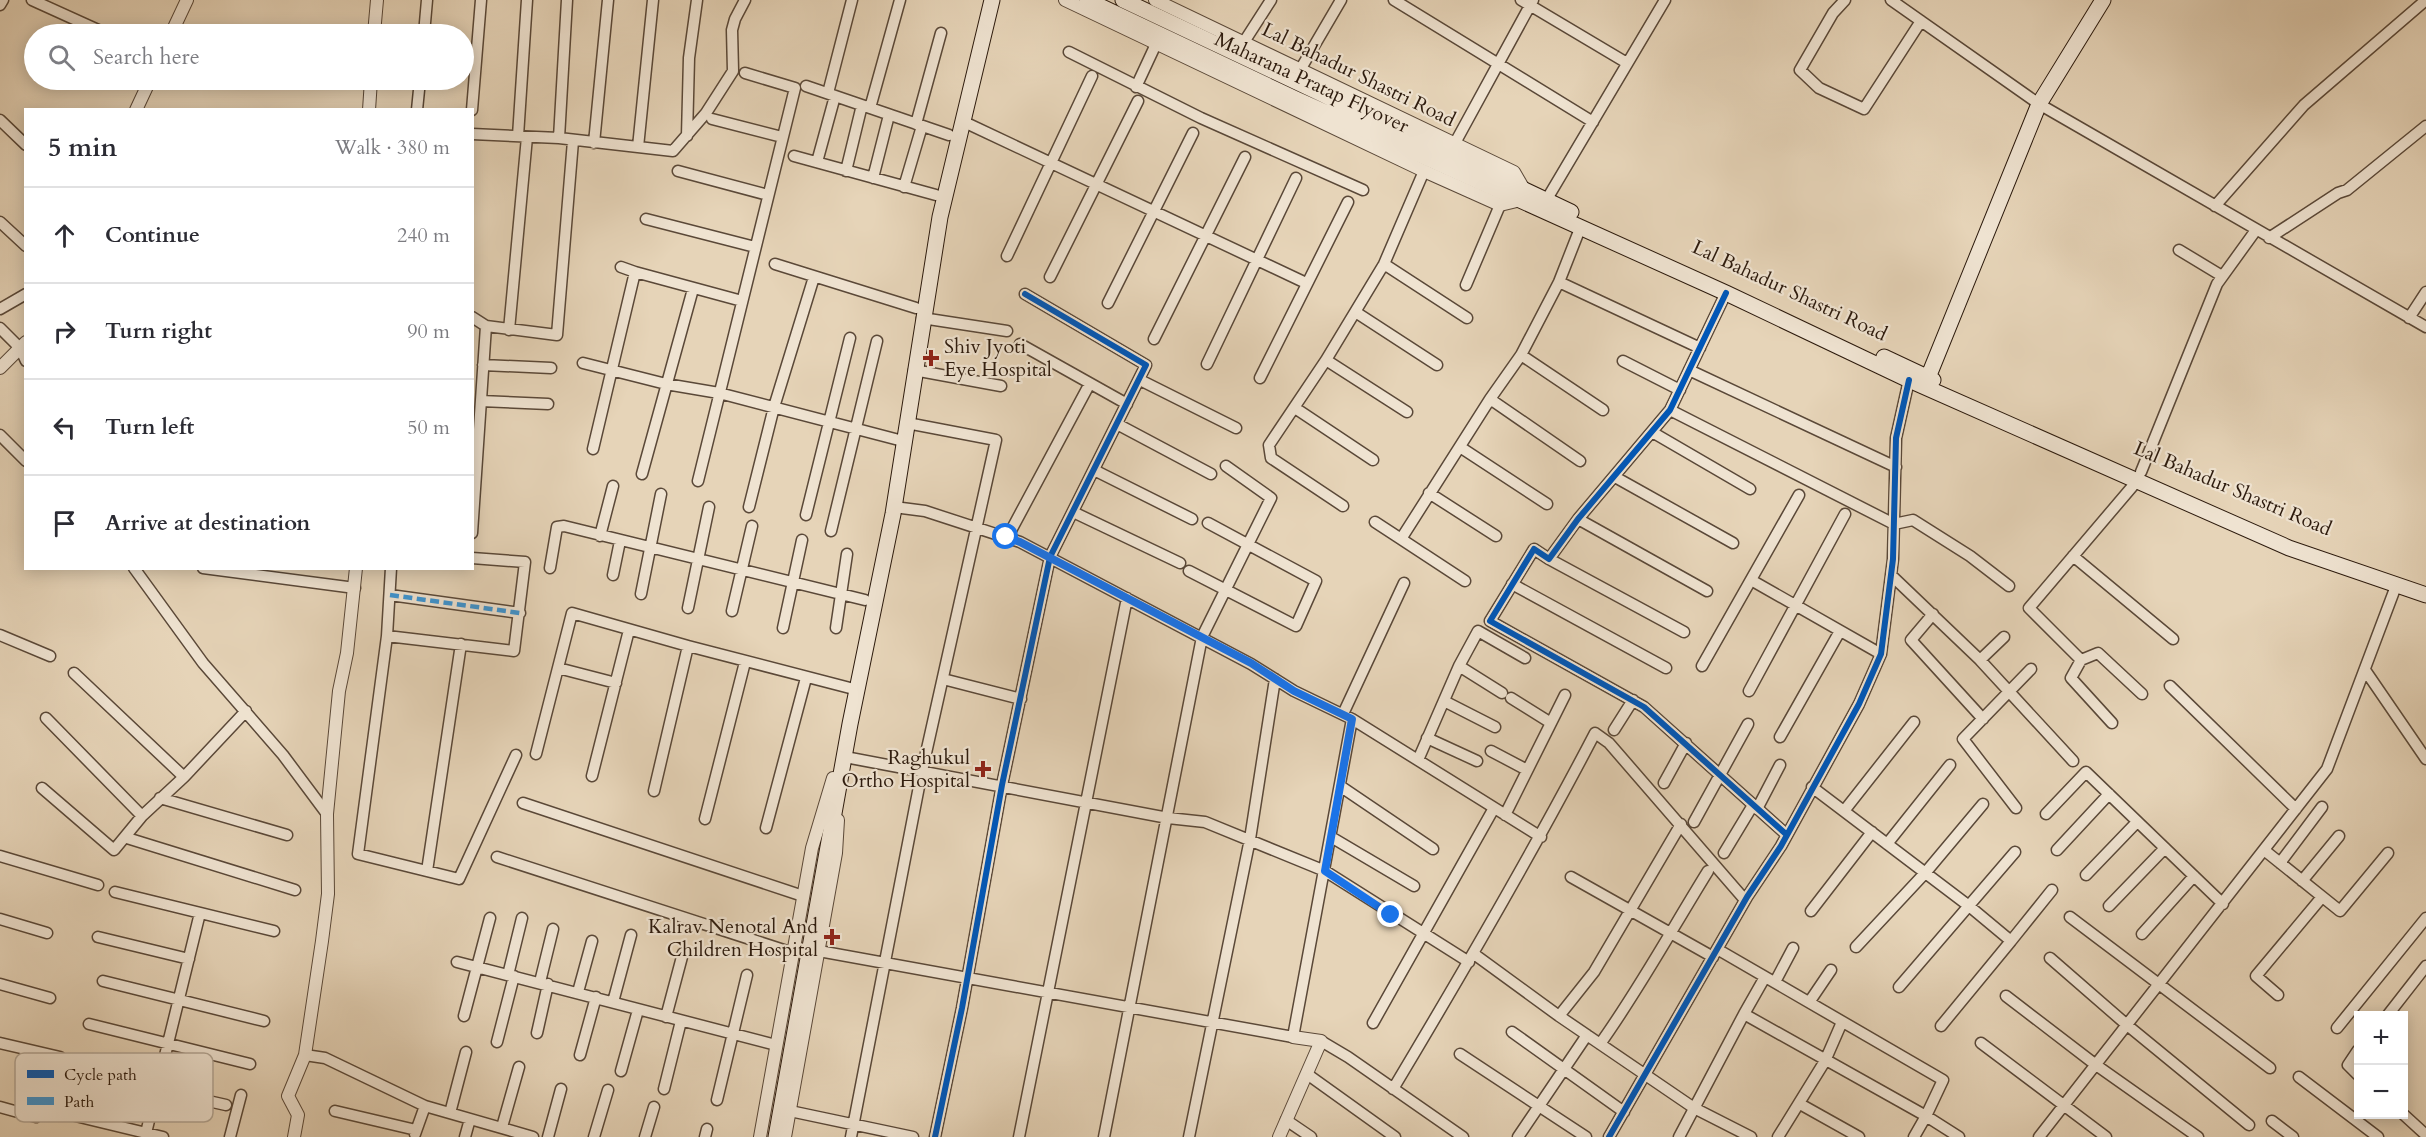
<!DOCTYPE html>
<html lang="en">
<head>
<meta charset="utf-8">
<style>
  body { margin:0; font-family:Cardo,serif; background:#f7f7f7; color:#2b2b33 }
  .controls { position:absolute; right:18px; bottom:18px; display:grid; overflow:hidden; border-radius:0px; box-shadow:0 3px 15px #0003 }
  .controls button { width:54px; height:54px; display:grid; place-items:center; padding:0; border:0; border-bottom:2px solid #e1e1e2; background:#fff; color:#2b2b33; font:30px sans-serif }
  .stop { position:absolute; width:18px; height:18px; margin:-14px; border:4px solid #1a73e8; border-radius:50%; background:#fff }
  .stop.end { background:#1a73e8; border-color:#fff; box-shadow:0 2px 6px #0008 }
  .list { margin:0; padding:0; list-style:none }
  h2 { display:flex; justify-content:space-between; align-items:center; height:78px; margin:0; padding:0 24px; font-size:26px }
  h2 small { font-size:20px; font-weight:400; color:#7c7c81 }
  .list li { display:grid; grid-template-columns:39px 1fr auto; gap:18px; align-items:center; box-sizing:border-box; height:96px; padding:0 24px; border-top:2px solid #e1e1e2 }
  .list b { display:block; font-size:22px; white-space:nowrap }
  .list em { font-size:20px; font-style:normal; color:#7c7c81 }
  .icon { flex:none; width:33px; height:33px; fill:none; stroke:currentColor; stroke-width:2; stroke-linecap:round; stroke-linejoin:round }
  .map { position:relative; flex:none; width:2426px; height:1137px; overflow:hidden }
  .search { position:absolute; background:#fff; box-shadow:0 3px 15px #0003; left:24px; top:24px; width:450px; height:66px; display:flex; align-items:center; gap:15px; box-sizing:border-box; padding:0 21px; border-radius:33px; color:#7c7c81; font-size:22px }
  .panel { position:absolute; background:#fff; box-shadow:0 3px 15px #0003; left:24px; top:108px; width:450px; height:462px; border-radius:0px }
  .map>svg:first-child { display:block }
</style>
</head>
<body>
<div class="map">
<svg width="2426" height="1137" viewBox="0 0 2426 1137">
  <rect width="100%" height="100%" fill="#e6d4b8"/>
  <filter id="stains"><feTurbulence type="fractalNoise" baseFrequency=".00333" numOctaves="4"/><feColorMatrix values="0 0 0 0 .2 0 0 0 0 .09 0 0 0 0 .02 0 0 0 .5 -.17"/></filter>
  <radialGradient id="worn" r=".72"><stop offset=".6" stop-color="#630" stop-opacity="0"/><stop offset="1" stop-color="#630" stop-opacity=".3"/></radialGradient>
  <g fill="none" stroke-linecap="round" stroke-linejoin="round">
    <defs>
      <path id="minor" d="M32 0 107 34
        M1394 0 1593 122
        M1521 0 1627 63
        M1845 0 1833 13 1800 70 1819 88 1864 109 1921 21
        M1891 0 2039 104 2426 327
        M0 5 3 0
        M424 34 427 0
        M1244 42 1271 0
        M1069 52 1201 118 1363 190
        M1300 70 1341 0
        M806 86 949 135
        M1136 87 1156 44
        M828 93 852 0
        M870 108 900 0
        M417 110 420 80
        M472 110 481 0
        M712 119 782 137
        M0 120 26 145
        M962 121 1306 283
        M916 124 941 33
        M472 134 559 138 673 151 706 113 733 71 732 30 735 19 745 0
        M518 136 527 0
        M687 136 689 58 697 0
        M559 138 567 0
        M594 143 608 0
        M1455 143 1533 0
        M638 147 653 0
        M794 156 936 195
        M817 162 835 96
        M678 171 768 195
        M846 171 862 105
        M873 178 889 115
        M904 187 922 126
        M1544 204 1665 0
        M2215 206 2304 105 2426 0
        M646 219 755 247
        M0 222 26 246
        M2269 238 2338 193 2347 190 2426 126
        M2179 250 2222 276
        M1007 256 1092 76
        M775 264 916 308
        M1384 264 1467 318
        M621 267 635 272
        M1050 277 1138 101
        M1559 282 1700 348
        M1466 285 1500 205
        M1726 293 1670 410 1578 519 1549 559 1534 549 1490 621 1644 707 1787 835
        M1108 303 1193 133
        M0 309 26 294
        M1357 313 1437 365
        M472 317 486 326 472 533
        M922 318 1007 331
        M2409 318 2426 292
        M486 326 557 335 573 141
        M0 328 20 348 26 361
        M509 330 527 137
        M1154 339 1245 157
        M1020 344 1127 404
        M1521 355 1603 410
        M1326 360 1407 412
        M1623 361 1680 390
        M583 363 666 384 719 393 899 440
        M1207 364 1296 178
        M483 365 551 368
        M914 370 1001 386
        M1689 370 1896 467
        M1260 378 1348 202
        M1140 380 1236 428
        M1490 399 1580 461
        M481 401 548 404
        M1295 408 1373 460
        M1670 410 1894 524 1913 520 1970 556 2009 586
        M1117 424 1211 474
        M1652 432 1750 489
        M0 435 26 461
        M1460 447 1547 504
        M593 449 635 272 742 301
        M1094 470 1192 519
        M2141 472 2217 284 2256 230
        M642 474 693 289
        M1615 477 1733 543
        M698 481 795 88 745 73
        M1429 493 1496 536
        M1343 506 1271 458 1269 445 1326 360 1384 264 1424 171
        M749 507 774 407 814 277
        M894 507 925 511 1020 542 1251 664 1294 691 1352 719 1541 837
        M1073 512 1180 563
        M806 515 850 338
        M1578 519 1707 591
        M1375 522 1401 539 1490 399 1521 355 1559 282 1581 226
        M831 531 877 341
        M600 536 613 486
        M1007 538 1089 385
        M1401 539 1465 581
        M2073 556 2173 639
        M1549 559 1684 632
        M134 568 203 663 283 755 327 814
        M203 568 355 588
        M391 568 387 636 514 651 525 562 472 558
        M550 568 557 527 564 526 865 600
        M1189 571 1296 626 1316 581 1208 523
        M613 575 620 541
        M1891 575 1980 660 2073 761
        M1751 580 1881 654
        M1512 584 1666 668
        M641 594 661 494
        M390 595 520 613
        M688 608 709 507
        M732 611 752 526
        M1933 614 1911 640 1983 719
        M783 628 802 540
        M836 628 847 554
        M0 635 50 656
        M387 636 358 854 459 879 516 755
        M688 646 850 688
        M1980 660 2004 637
        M2081 660 2029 608 2137 481
        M1459 666 1502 693
        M1702 666 1799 495
        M558 668 616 683
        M2365 670 2426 759
        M943 679 1021 699
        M2170 686 2296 809
        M1749 691 1845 514
        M1511 698 1551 723
        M1444 701 1495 727
        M1343 714 1404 583
        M46 718 142 816
        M2112 723 2071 678 2081 660 2098 653 2142 694
        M1614 730 1633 700
        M1780 737 1840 631
        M1427 738 1477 761
        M1491 751 1527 770
        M536 754 572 613 688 646 654 791
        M845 757 1168 818 1205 822 1325 871 1469 962
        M1418 760 1459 666 1478 631 1525 658
        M592 776 629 630
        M184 777 246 711
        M1664 783 1686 743
        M1340 786 1433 849
        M1812 787 1969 906 2011 941 2052 890
        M42 788 114 850 142 816 184 777 74 673
        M160 798 287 835
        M523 803 803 896
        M2016 808 1963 739 2031 669
        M1757 809 1780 765
        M1844 811 1914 722
        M2046 814 2086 772 2223 904
        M1505 815 1565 695
        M705 819 745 662
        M1694 822 1748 724
        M766 828 806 678
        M1331 837 1414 886
        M127 838 295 890
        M1887 844 1950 765
        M2057 850 2109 794
        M2264 850 2340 911 2388 853
        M1724 853 1753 805
        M0 856 98 885
        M497 857 793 953
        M2280 863 2322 807
        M427 871 461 644
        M2086 875 2137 822
        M1571 877 1713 957
        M2302 881 2339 836
        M115 892 274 931
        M2109 906 2165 848
        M1811 911 1872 832
        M2070 917 2270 1068
        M0 919 47 933
        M2142 934 2194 876
        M98 937 189 959
        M1856 947 1926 872 1983 804
        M819 951 1293 1037 1352 719
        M1474 954 1559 1016 1594 972 1681 824
        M2050 958 2127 1025 2249 1125
        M457 962 776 1045
        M508 975 522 918
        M103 981 264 1021
        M540 982 553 929
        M1775 982 1793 948
        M0 984 50 998
        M1899 987 2015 852
        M578 992 592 941
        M2278 995 2256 976 2322 897
        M2006 996 2096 1065 2198 1137
        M1810 1001 1831 970
        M613 1002 631 935
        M1744 1014 1765 977
        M464 1016 490 918
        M1559 1016 1694 1108 1751 1137
        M2387 1016 2426 966
        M666 1017 683 953
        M1373 1023 1494 808
        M89 1024 250 1064
        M1941 1026 2011 941
        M2337 1028 2426 918
        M1512 1032 1624 1112
        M537 1033 548 984
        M1321 1041 1348 1057 1463 1137
        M497 1042 514 976
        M0 1043 60 1057
        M1981 1043 2106 1137
        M1600 1044C1640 988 1672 929 1708 871
        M2358 1050 2348 1065 2358 1075
        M1460 1054 1586 1137
        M305 1055 325 1058 425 1106 533 1137
        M580 1055 596 997
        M70 1070 226 1105
        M621 1071 638 1010
        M1307 1074 1395 1137
        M2299 1077 2378 1137
        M664 1089 681 1021
        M1393 1089C1463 972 1532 854 1595 733L1609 743 1745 900
        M717 1100 747 975
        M1800 1104 1859 1137
        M0 1107 36 1117
        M335 1111 416 1130
        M790 1111 913 1137
        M63 1113 163 1137
        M450 1113 466 1052
        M2403 1114 2426 1135
        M1286 1120 1311 1137
        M2272 1121 2293 1137
        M502 1127 519 1067
        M415 1134 425 1106
        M145 1137 200 913
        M230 1137 241 1095
        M465 1137 470 1119
        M548 1137 561 1089
        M594 1137 608 1090
        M645 1137 654 1107
        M705 1137 707 1129
        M851 1137 922 771 996 440 907 423
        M935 1137 962 1008 1002 785 1050 557 1146 365 1025 294
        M1019 1137 1127 598
        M1104 1137 1202 637 1271 498 1226 466
        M1189 1137 1250 839 1275 679
        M1518 1137 1587 1035
        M1609 1137 1747 897 1781 846 1859 704 1881 654 1893 559 1896 438 1909 380
        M1679 1137 1744 1014 1926 1116 1943 1080 1717 949
        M1778 1137 1825 1061 1842 1022
        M1914 1137 1926 1116 1959 1137
        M2039 1137 2327 769 2396 586"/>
      <path id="tertiary" d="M1065 0 1424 171 1500 205 1521 200
        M1155 0 1514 172 1525 191
        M171 34 187 0
        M374 34 377 0
        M136 110 150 80
        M369 110 371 80
        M0 368 26 342
        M294 1137 298 1115 288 1096 305 1055 322 941 328 894 327 814 339 691 347 653 356 568
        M760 1137 812 848 833 778
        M785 1137 836 853 838 820
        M1279 1137 1321 1041 1293 1037"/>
      <path id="secondary" d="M1087 0 1296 99 1726 293 1909 380 2289 548 2426 595
        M1123 0 1571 212
        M1884 357 1933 380
        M1925 385 2039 104 2103 0
        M776 1137 850 724 893 514 940 217 992 0"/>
    </defs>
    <use href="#minor" stroke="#5a4838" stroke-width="13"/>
    <use href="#tertiary" stroke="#5a4838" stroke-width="14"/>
    <use href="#secondary" stroke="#2c1a0d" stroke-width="17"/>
    <use href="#minor" stroke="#efe3d1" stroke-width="10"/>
    <use href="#tertiary" stroke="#efe3d1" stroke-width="12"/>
    <use href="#secondary" stroke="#efe3d1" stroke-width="15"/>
    <path stroke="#3c94d2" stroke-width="4.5" stroke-dasharray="9 4.5" stroke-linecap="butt" d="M390 595 520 613"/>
    <defs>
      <path id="cycleway" d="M1726 293 1670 410 1578 519 1549 559 1534 549 1490 621 1644 707 1787 835
        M935 1137 962 1008 1002 785 1050 557 1146 365 1025 294
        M1609 1137 1747 897 1781 846 1859 704 1881 654 1893 559 1896 438 1909 380"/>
    </defs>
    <use href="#cycleway" stroke="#efe3d1" stroke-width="10"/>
    <use href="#cycleway" stroke="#0057b8" stroke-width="6"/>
  </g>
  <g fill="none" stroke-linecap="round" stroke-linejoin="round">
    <path stroke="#1a73e8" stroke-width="8" d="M1006 537 1020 542 1251 663 1294 691 1352 719 1325 871 1391 915"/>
  </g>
  <g fill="#8f2418" stroke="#efe3d1" stroke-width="2">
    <path d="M928 349h6v6h6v6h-6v6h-6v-6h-6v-6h6z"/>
    <path d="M980 760h6v6h6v6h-6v6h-6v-6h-6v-6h6z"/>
    <path d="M829 928h6v6h6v6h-6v6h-6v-6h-6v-6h6z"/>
  </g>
  <g text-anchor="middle" stroke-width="4.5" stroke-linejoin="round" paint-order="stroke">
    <g font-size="20" fill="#2c1a0d" stroke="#efe3d1">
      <text transform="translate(1359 74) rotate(26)" y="7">Lal Bahadur Shastri Road</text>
      <text transform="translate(1312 82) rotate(25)" y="7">Maharana Pratap Flyover</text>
      <text transform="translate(1790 290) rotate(25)" y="7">Lal Bahadur Shastri Road</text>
      <text transform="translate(2233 488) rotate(23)" y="7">Lal Bahadur Shastri Road</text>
    </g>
    <g font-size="20" fill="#2c1a0d" stroke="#efe3d1" text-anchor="end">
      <text x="944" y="353" text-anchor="start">Shiv Jyoti<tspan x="944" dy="23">Eye Hospital</tspan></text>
      <text x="970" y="764">Raghukul<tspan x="970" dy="23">Ortho Hospital</tspan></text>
      <text x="818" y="933">Kalrav Nenotal And<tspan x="818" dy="23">Children Hospital</tspan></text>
    </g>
  </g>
  <rect x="15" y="1053" width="198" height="69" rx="9" fill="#efe3d1" stroke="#b4a796" stroke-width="1.5"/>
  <rect x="27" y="1070" width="27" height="8" fill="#0057b8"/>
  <rect x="27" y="1097" width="27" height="8" fill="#3c94d2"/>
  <g font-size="16" fill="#2c1a0d">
    <text x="64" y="1080">Cycle path</text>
    <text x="64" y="1107">Path</text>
  </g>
  <rect width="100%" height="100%" filter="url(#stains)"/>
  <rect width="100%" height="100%" fill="url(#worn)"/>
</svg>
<div class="controls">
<button>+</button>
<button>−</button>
</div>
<div class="stop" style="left:1006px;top:537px"></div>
<div class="stop end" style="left:1391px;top:915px"></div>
<div class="search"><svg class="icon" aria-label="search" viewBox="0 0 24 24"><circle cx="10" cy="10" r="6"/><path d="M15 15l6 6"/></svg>Search here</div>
<section class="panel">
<h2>5 min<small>Walk · 380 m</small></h2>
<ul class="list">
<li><svg class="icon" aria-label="ahead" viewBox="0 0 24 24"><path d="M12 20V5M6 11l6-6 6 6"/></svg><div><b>Continue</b></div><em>240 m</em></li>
<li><svg class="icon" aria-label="right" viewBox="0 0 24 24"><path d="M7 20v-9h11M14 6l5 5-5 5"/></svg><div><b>Turn right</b></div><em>90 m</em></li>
<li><svg class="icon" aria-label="left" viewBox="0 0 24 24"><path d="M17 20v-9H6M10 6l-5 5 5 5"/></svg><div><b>Turn left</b></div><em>50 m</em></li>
<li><svg class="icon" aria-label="arrive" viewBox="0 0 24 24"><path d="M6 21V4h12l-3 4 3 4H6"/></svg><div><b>Arrive at destination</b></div></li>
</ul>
</section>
</div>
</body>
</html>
